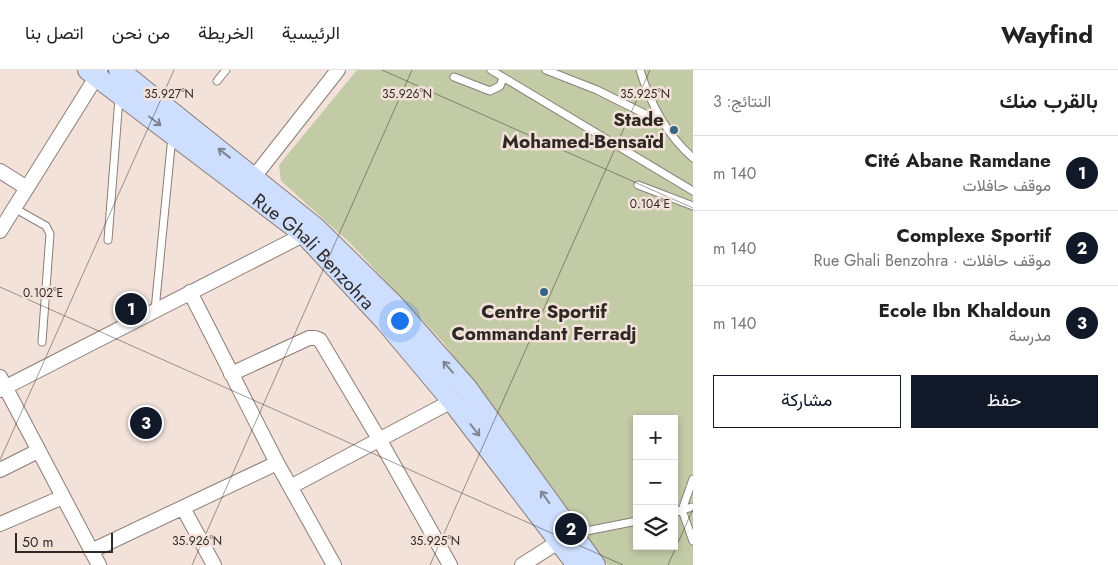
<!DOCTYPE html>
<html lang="ar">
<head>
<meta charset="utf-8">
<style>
  body { margin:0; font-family:Jost,Vazirmatn,sans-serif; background:#f6f6f6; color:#222; direction:rtl }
  .controls { position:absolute; right:15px; bottom:15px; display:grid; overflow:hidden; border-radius:0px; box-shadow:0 2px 8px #0003 }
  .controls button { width:45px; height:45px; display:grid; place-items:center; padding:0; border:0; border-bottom:1px solid #e0e0e0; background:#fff; color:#222; font:25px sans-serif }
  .scale { position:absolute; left:15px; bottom:12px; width:98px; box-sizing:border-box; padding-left:5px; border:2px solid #2f2926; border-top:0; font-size:14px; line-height:18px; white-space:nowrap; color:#2f2926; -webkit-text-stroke:4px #f2e2d9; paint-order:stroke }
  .you { position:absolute; left:399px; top:250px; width:18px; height:18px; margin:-12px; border:4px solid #fff; border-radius:50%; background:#1a73e8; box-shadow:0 0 0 8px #1a73e833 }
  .badge { display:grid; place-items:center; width:32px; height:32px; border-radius:50%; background:#111827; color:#fff; font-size:16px; font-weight:700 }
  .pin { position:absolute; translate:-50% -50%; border:2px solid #fff; box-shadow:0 1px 5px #0006 }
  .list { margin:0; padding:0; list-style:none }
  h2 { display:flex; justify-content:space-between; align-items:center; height:65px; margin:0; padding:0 20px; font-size:21px }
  h2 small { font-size:16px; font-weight:400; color:#767676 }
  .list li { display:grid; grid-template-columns:32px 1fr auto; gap:15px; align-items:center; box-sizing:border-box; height:75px; padding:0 20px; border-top:1px solid #e0e0e0 }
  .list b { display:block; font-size:19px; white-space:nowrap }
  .list p { margin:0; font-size:16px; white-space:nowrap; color:#767676 }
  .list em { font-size:16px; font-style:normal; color:#767676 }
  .actions { display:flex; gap:10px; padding:15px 20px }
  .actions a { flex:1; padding:11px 0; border:1px solid #111827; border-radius:0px; text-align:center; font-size:18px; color:#111827 }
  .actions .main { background:#111827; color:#fff }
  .icon { flex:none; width:28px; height:28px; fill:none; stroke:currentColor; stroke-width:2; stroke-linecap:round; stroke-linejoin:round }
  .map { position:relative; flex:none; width:693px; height:495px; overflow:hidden; direction:ltr }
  header { display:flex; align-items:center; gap:30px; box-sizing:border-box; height:70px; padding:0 25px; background:#fff; border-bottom:1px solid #e0e0e0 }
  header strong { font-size:24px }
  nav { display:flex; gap:28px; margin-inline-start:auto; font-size:18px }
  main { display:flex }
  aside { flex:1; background:#fff }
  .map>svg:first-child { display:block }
</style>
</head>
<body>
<header>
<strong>Wayfind</strong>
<nav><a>الرئيسية</a><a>الخريطة</a><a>من نحن</a><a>اتصل بنا</a></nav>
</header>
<main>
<aside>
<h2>بالقرب منك<small>النتائج: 3</small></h2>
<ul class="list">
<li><span class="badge">1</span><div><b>Cité Abane Ramdane</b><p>موقف حافلات</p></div><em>140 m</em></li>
<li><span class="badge">2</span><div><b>Complexe Sportif</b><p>موقف حافلات · Rue Ghali Benzohra</p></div><em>140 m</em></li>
<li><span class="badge">3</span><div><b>Ecole Ibn Khaldoun</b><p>مدرسة</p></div><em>140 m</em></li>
</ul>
<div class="actions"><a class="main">حفظ</a><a>مشاركة</a></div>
</aside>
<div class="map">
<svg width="693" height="495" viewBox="0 0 693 495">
  <rect width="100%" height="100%" fill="#f2e2d9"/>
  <path fill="#c2caa6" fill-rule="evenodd" d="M357 0H693V495H608L443 272 349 172 281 111 279 95ZM637 349H674V476H637Z"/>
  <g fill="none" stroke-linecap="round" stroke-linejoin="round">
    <defs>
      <path id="service" d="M491 0 693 121
        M546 0 597 20 663 53
        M640 0C650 33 667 65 693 88
        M454 7 490 21 500 16 503 8
        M217 11 226 0
        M638 115 693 136
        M14 138 46 156 50 164 42 272
        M108 170 119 28
        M155 240 172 66
        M693 409 682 440 693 471
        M674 442 693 437
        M576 463 637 451"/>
      <path id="minor" d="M0 101 27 118
        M254 107 338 0
        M0 161 100 1
        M190 222 277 393 334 495
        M231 304 309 268H315L320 270 379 369 450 495
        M0 307 99 495
        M0 320 311 161
        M0 400 38 381
        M292 416 452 331
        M183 438 214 495
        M0 454 63 427
        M91 481 277 393
        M522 495 566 467"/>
      <g id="secondary">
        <path id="s1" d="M88 0 305 165 385 251 452 331 577 495"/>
        <path d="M119 0 316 158 394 235 467 318 595 495"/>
      </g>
    </defs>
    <use href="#service" stroke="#8c7d76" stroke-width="9"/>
    <use href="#minor" stroke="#8c7d76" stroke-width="16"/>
    <use href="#secondary" stroke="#8c7d76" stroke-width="22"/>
    <use href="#service" stroke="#fff" stroke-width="7"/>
    <use href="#minor" stroke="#fff" stroke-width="14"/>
    <use href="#secondary" stroke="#cedefe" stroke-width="20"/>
  </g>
  <defs><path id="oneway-shaft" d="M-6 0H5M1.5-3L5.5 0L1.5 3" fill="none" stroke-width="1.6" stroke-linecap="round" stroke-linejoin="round" transform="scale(1.25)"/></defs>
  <g stroke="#7e8492">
    <use href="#oneway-shaft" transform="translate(155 51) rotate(37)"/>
    <use href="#oneway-shaft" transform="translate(224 83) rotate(-142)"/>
    <use href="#oneway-shaft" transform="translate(448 297) rotate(-131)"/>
    <use href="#oneway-shaft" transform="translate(475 360) rotate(52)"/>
    <use href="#oneway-shaft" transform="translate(545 427) rotate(-126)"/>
  </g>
  <path fill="none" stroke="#2f2926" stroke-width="1" stroke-opacity="0.45" d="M382 0 693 138M0 217 623 495M0 390 174 0M192 495 412 0M430 495 650 0M668 495 693 439"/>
  <g fill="#346683" stroke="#f2e2d9" stroke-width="2">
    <circle cx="674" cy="60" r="5"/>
    <circle cx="544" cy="222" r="5"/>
  </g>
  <g text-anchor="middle" stroke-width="5" stroke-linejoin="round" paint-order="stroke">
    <g font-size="19" font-weight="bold" fill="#2f2926" stroke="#f2e2d9" text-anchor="end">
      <text x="664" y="56">Stade<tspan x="664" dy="22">Mohamed-Bensaïd</tspan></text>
      <text x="544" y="248" text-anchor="middle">Centre Sportif<tspan x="544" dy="22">Commandant Ferradj</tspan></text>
    </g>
    <g font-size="19" fill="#2f2926" stroke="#f2e2d9">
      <text dy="7" stroke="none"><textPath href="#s1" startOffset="290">Rue Ghali Benzohra</textPath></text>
    </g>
  </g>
  <g font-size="12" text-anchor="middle" fill="#2f2926" stroke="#f2e2d9" stroke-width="5" stroke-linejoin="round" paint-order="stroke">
    <text x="169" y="28">35.927°N</text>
    <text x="407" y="28">35.926°N</text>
    <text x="645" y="28">35.925°N</text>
    <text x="650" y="138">0.104°E</text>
    <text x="43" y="227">0.102°E</text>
    <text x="197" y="475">35.926°N</text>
    <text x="435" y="475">35.925°N</text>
  </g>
</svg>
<div class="controls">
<button>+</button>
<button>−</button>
<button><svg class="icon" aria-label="layers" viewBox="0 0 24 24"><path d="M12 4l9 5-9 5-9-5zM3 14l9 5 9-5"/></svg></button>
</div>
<div class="scale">50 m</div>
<div class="you"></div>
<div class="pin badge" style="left:131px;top:239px">1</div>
<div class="pin badge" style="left:571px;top:459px">2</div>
<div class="pin badge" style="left:146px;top:353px">3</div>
</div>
</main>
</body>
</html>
